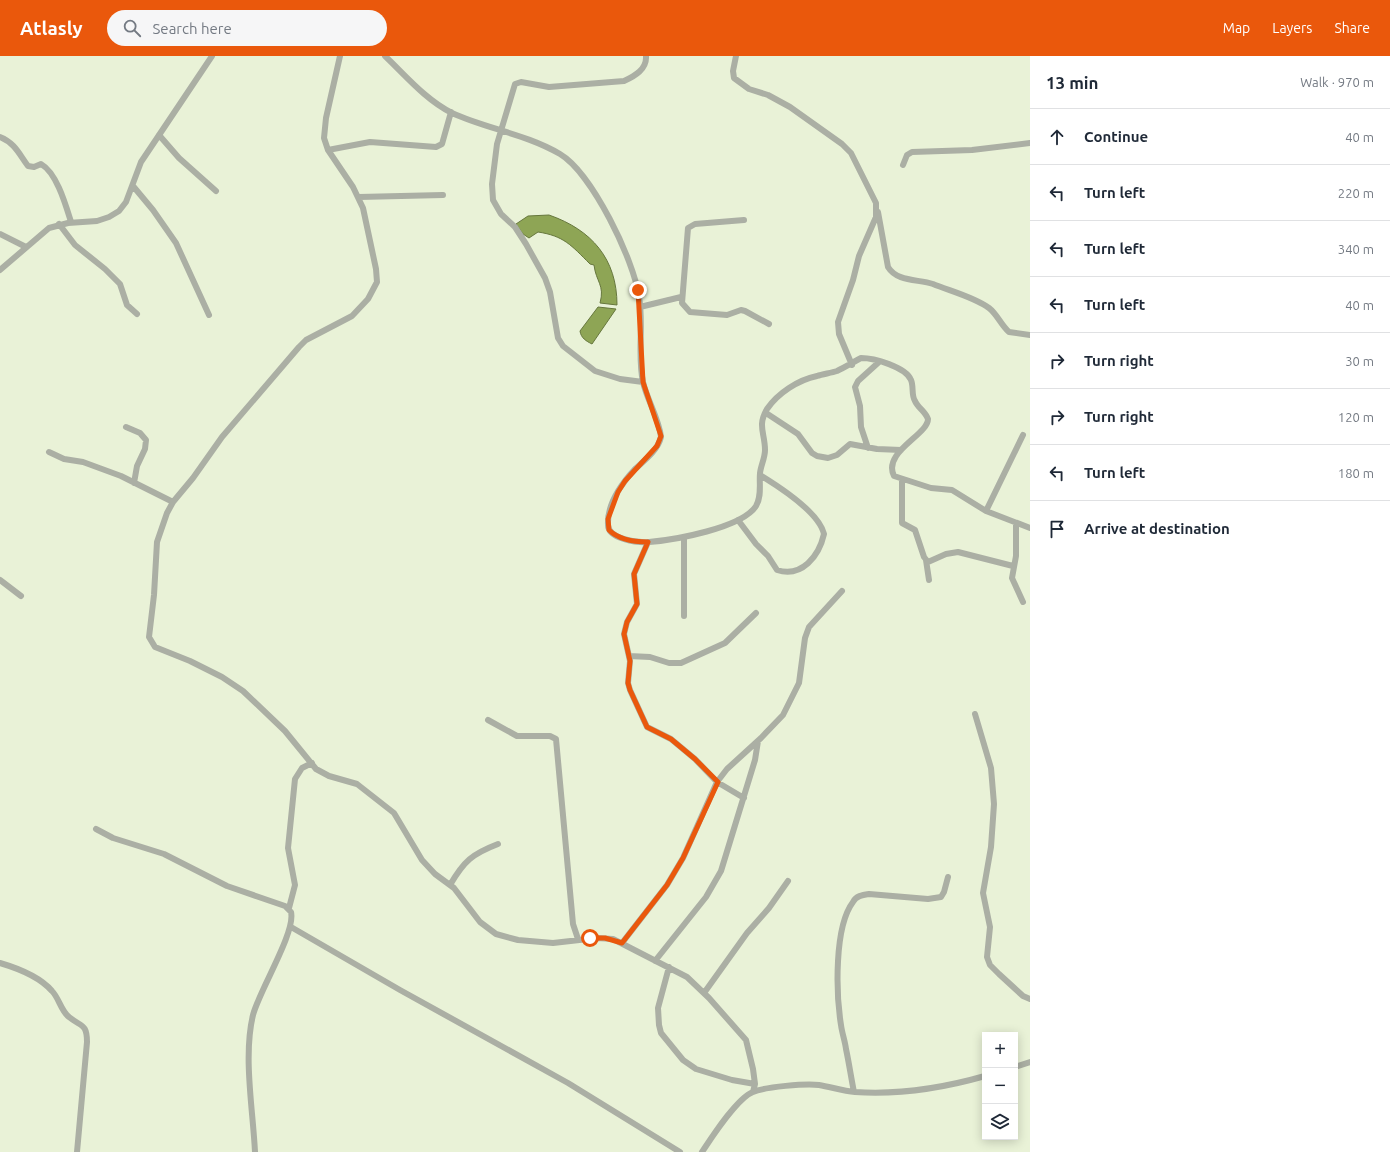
<!DOCTYPE html>
<html lang="en">
<head>
<meta charset="utf-8">
<style>
  body { margin:0; font-family:Ubuntu,sans-serif; background:#f6f6f7; color:#1f2937 }
  .controls { position:absolute; right:12px; bottom:12px; display:grid; overflow:hidden; border-radius:0px; box-shadow:0 2px 10px #0003 }
  .controls button { width:36px; height:36px; display:grid; place-items:center; padding:0; border:0; border-bottom:1px solid #e0e1e3; background:#fff; color:#1f2937; font:20px sans-serif }
  .stop { position:absolute; width:12px; height:12px; margin:-9px; border:3px solid #ea580c; border-radius:50%; background:#fff }
  .stop.end { background:#ea580c; border-color:#fff; box-shadow:0 1px 4px #0008 }
  .list { margin:0; padding:0; list-style:none }
  h2 { display:flex; justify-content:space-between; align-items:center; height:52px; margin:0; padding:0 16px; font-size:17px }
  h2 small { font-size:13px; font-weight:400; color:#747a83 }
  .list li { display:grid; grid-template-columns:26px 1fr auto; gap:12px; align-items:center; box-sizing:border-box; height:56px; padding:0 16px; border-top:1px solid #e0e1e3 }
  .list b { display:block; font-size:15px; white-space:nowrap }
  .list em { font-size:13px; font-style:normal; color:#747a83 }
  .icon { flex:none; width:22px; height:22px; fill:none; stroke:currentColor; stroke-width:2; stroke-linecap:round; stroke-linejoin:round }
  .map { position:relative; flex:none; width:1030px; height:1096px; overflow:hidden }
  header { display:flex; align-items:center; gap:24px; box-sizing:border-box; height:56px; padding:0 20px; background:#ea580c; color:#fff }
  header strong { font-size:19px }
  nav { display:flex; gap:22px; margin-inline-start:auto; font-size:14px }
  .search { width:280px; height:36px; background:#f6f6f7; display:flex; align-items:center; gap:10px; box-sizing:border-box; padding:0 14px; border-radius:22px; color:#747a83; font-size:15px }
  main { display:flex }
  aside { flex:1; background:#fff }
  .map>svg:first-child { display:block }
</style>
</head>
<body>
<header>
<strong>Atlasly</strong>
<div class="search"><svg class="icon" aria-label="search" viewBox="0 0 24 24"><circle cx="10" cy="10" r="6"/><path d="M15 15l6 6"/></svg>Search here</div>
<nav><a>Map</a><a>Layers</a><a>Share</a></nav>
</header>
<main>
<div class="map">
<svg width="1030" height="1096" viewBox="0 0 1030 1096">
  <rect width="100%" height="100%" fill="#e9f2d7"/>
  <path fill="#8ea555" stroke="#66773d" d="M549 159C592 174 617 203 617 249L600 247C605 229 596 226 594 209L590 208C571 189 564 180 538 176L529 182 523 178 516 168 528 160Z
    M598 251 616 253 592 288C586 285 581 282 580 275Z"/>
  <g fill="none" stroke-linecap="round" stroke-linejoin="round">
    <path stroke="#abafa4" stroke-width="6" d="M340 0 326 62 324 82 328 94 353 131 363 152 376 213 377 226 368 243 352 260 306 284 299 291 222 381 193 422 173 446 167 457 157 486 154 539 149 581 155 591 190 605 222 621 243 635 285 675 316 713 329 720 357 728 394 757 422 804 435 818 454 832 480 866 496 878 518 884 553 887 597 882 613 883 687 921 709 942 746 984 753 1013 755 1028 753 1036
      M385 0C406 20 426 44 452 57 487 73 526 78 560 98 592 117 634 204 639 241 644 268 637 299 643 326 647 344 659 362 661 381 658 394 645 404 635 413 622 427 607 448 608 469 608 483 638 487 649 486 674 484 742 472 756 450 762 440 759 428 760 417 761 409 765 402 765 394 765 377 757 370 767 353 778 337 798 324 817 320 823 318 831 317 837 315 846 311 853 306 861 302 874 302 906 311 911 324 914 331 911 339 915 345 918 352 925 355 928 363 928 379 882 396 894 420L931 432 952 434 986 455 1030 472
      M736 0 733 15 734 22 749 33 768 39 790 51 842 88 851 97 876 147V161L859 200 853 224 838 266 839 278 852 309
      M159 79 179 102 216 135
      M0 81C15 87 19 98 28 110L34 111 41 108C57 117 66 150 71 166
      M328 94 370 86 436 91 442 88 451 56
      M903 109 907 99 912 96 972 94 1030 87
      M133 130 153 154 176 187 209 259
      M359 141 443 139
      M878 156 888 211C897 226 918 223 933 228 950 235 974 241 989 252 997 258 1001 269 1009 276L1030 279
      M744 164 695 168 688 172 682 247 690 256 727 259 741 254 745 255 769 268
      M59 168 75 189 105 213 120 228 127 249 137 258
      M0 178 26 191
      M0 214 49 172 68 167 97 165 109 161 119 155 126 146 141 106 212 0
      M640 251 681 241
      M643 326 620 323 595 315 563 290 558 282 550 236 545 222 526 188 515 171 501 158 493 144 492 128 497 88 515 28 521 26 549 31 624 25C635 20 647 13 646 0
      M766 357 798 378 812 397 817 400 828 402 837 399 850 388 877 393 901 394
      M126 371 140 377 146 384 145 393 137 410 134 427
      M868 392 861 371 860 350 855 331 858 325 879 306
      M49 396 64 403 83 406 121 420 173 446
      M902 423V467L915 474 924 501 928 506 946 498 958 496 1013 510
      M986 455 1023 379
      M738 464 756 488 768 500 777 514C802 522 819 500 824 478 819 456 778 430 760 419
      M1016 468V500L1012 522 1023 546
      M648 486 634 518 637 548 627 566 624 578 630 605 628 627 630 634 647 671 671 683 695 703 717 726 744 742
      M926 504 929 524
      M0 524 21 540
      M684 560V481
      M629 600 650 601 669 607H681L725 587 756 557
      M975 658 991 712 994 748 991 791 983 837 990 871 987 901 990 909 999 918 1023 940 1030 943
      M488 664 517 680H550L556 683 573 868 578 883
      M96 773 113 782 164 798 227 830 285 850 291 856C296 876 259 935 253 959 243 1000 253 1054 255 1096
      M450 829C464 805 472 798 498 788
      M289 852 295 829 288 792 295 723 302 712 312 707
      M291 871 400 934 568 1027 680 1096
      M622 887 667 829 683 802 717 726 727 713 761 682 783 659 799 627 805 582 809 571 842 535
      M655 905 706 841 721 815 755 704 758 685
      M0 907C17 912 40 921 52 935 59 942 61 955 69 961 81 971 87 967 87 986L77 1096
      M669 911 658 952 659 969 661 977 683 1004 696 1013 732 1024 755 1028
      M704 937 747 877 769 852 788 825
      M1015 1011 1030 1006
      M854 1036C851 1021 849 1007 846 993 845 985 842 977 841 969 836 938 834 871 853 846 856 840 862 839 869 838L928 843 941 841 944 836 948 821
      M702 1096C712 1081 737 1042 753 1036 765 1031 806 1027 819 1029 831 1031 843 1035 855 1036 899 1039 943 1032 985 1020"/>
  </g>
  <g fill="none" stroke-linecap="round" stroke-linejoin="round">
    <path stroke="#ea580c" stroke-width="5" d="M590 882H605L622 887 667 829 683 802 718 726 695 703 671 683 647 671 630 634 628 627 630 605 624 578 627 566 637 548 634 518 648 486C634 486 619 484 609 474L608 463 618 436 625 425 657 390 661 380 643 326 638 234"/>
  </g>
</svg>
<div class="controls">
<button>+</button>
<button>−</button>
<button><svg class="icon" aria-label="layers" viewBox="0 0 24 24"><path d="M12 4l9 5-9 5-9-5zM3 14l9 5 9-5"/></svg></button>
</div>
<div class="stop" style="left:590px;top:882px"></div>
<div class="stop end" style="left:638px;top:234px"></div>
</div>
<aside>
<h2>13 min<small>Walk · 970 m</small></h2>
<ul class="list">
<li><svg class="icon" aria-label="ahead" viewBox="0 0 24 24"><path d="M12 20V5M6 11l6-6 6 6"/></svg><div><b>Continue</b></div><em>40 m</em></li>
<li><svg class="icon" aria-label="left" viewBox="0 0 24 24"><path d="M17 20v-9H6M10 6l-5 5 5 5"/></svg><div><b>Turn left</b></div><em>220 m</em></li>
<li><svg class="icon" aria-label="left" viewBox="0 0 24 24"><path d="M17 20v-9H6M10 6l-5 5 5 5"/></svg><div><b>Turn left</b></div><em>340 m</em></li>
<li><svg class="icon" aria-label="left" viewBox="0 0 24 24"><path d="M17 20v-9H6M10 6l-5 5 5 5"/></svg><div><b>Turn left</b></div><em>40 m</em></li>
<li><svg class="icon" aria-label="right" viewBox="0 0 24 24"><path d="M7 20v-9h11M14 6l5 5-5 5"/></svg><div><b>Turn right</b></div><em>30 m</em></li>
<li><svg class="icon" aria-label="right" viewBox="0 0 24 24"><path d="M7 20v-9h11M14 6l5 5-5 5"/></svg><div><b>Turn right</b></div><em>120 m</em></li>
<li><svg class="icon" aria-label="left" viewBox="0 0 24 24"><path d="M17 20v-9H6M10 6l-5 5 5 5"/></svg><div><b>Turn left</b></div><em>180 m</em></li>
<li><svg class="icon" aria-label="arrive" viewBox="0 0 24 24"><path d="M6 21V4h12l-3 4 3 4H6"/></svg><div><b>Arrive at destination</b></div></li>
</ul>
</aside>
</main>
</body>
</html>
